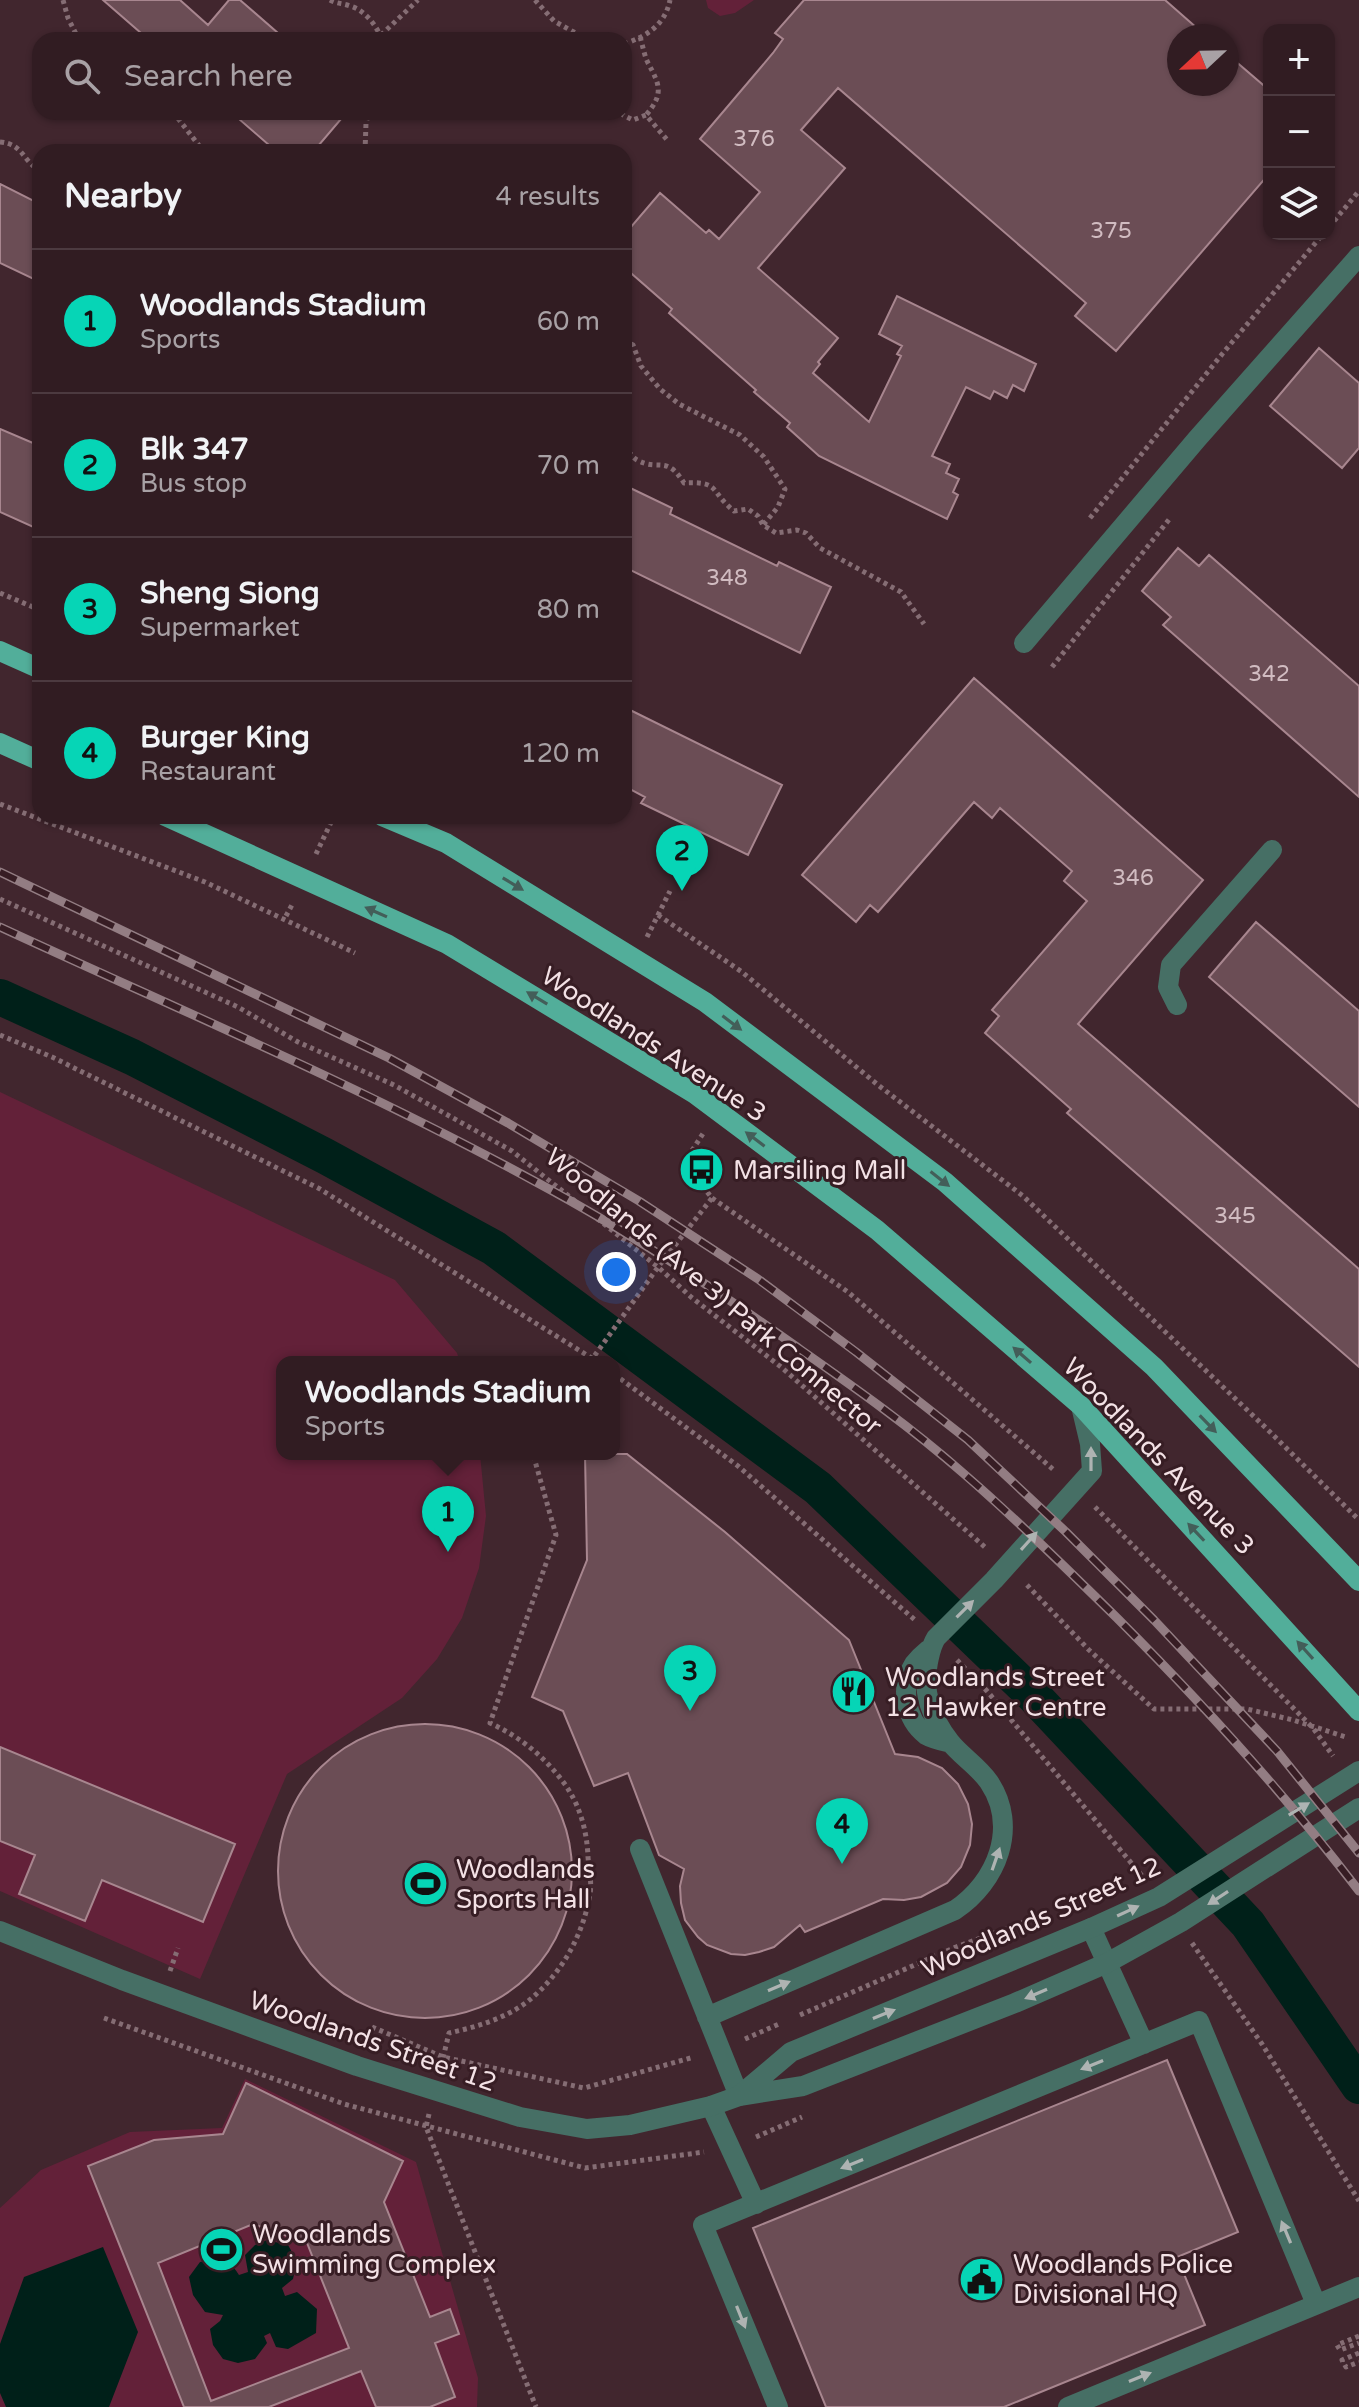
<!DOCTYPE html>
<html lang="en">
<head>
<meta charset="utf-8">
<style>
  body { margin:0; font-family:"Varela Round",sans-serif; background:#39252a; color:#f1f3f6 }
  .controls { position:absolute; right:24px; top:24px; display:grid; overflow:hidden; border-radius:16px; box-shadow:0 2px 6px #0004 }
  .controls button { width:72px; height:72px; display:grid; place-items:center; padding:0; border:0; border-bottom:2px solid #4c3a40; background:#311c22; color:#f1f3f6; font:40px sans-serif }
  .compass { position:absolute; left:1167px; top:24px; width:72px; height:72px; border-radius:50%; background:#311c22; box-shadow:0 2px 6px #0004; rotate:248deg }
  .you { position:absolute; left:616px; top:1272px; width:28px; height:28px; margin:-20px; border:6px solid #fff; border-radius:50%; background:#1a73e8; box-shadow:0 0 0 12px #1a73e833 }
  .badge { display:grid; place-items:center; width:52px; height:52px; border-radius:50%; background:#06d5b6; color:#111; font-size:26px; font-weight:700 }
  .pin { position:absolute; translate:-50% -66px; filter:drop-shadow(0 2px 4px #0008) }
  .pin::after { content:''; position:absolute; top:42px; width:28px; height:24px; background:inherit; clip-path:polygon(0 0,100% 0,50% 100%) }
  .popup { position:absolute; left:276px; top:1356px; width:344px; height:104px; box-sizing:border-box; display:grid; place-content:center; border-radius:16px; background:#311c22; filter:drop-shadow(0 2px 6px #0005); font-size:26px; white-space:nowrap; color:#a8a1a5 }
  .popup b { font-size:30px; color:#f1f3f6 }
  .popup::after { content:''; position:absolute; left:50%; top:100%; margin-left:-16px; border:16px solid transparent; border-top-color:#311c22 }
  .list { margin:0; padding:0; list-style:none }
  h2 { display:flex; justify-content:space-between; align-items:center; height:104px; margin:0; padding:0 32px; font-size:34px }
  h2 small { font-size:26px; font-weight:400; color:#a8a1a5 }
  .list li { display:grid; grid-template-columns:52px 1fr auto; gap:24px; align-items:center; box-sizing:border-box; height:144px; padding:0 32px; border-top:2px solid #4c3a40 }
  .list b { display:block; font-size:30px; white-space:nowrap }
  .list p { margin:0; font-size:26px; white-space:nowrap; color:#a8a1a5 }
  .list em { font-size:26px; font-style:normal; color:#a8a1a5 }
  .icon { flex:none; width:44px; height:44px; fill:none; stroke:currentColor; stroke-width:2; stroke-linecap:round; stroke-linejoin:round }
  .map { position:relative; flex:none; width:1359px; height:2407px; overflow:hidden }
  .search { position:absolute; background:#311c22; box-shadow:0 2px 6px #0004; left:32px; top:32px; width:600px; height:88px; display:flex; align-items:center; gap:20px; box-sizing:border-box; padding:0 28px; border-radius:24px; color:#a8a1a5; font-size:30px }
  .panel { position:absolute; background:#311c22; box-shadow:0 2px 6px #0004; left:32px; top:144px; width:600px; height:680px; border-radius:24px }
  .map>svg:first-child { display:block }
</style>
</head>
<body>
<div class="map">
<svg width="1359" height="2407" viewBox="0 0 1359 2407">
  <rect width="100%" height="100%" fill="#41262e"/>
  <path fill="#632139" d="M706 0H754L735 13 720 16 708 8Z
    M0 1092 395 1280 457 1353 460 1362H282V1454H480L486 1516 479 1568 462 1618 437 1659 402 1698 287 1774 200 1979 0 1891V1841L35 1855 19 1894 84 1921 102 1880 203 1922 234 1845 0 1747Z
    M245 2079 416 2162 478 2378 477 2407H0V2208L41 2170 130 2132 222 2128Z"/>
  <path fill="#002019" d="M267 2240 288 2245 297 2261 293 2279 282 2288 285 2296 297 2292 317 2309 316 2333 288 2349 276 2347 270 2333 264 2336 267 2343 255 2359 238 2363 223 2359 213 2345 210 2329 220 2321 223 2315 205 2312 193 2295 189 2277 200 2262C220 2259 228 2257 239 2275L248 2272 245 2255 255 2245Z
    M103 2247 138 2332 109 2407H6L0 2393V2344L24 2277Z"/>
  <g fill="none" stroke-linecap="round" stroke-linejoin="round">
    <path stroke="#002019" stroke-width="36" d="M0 997 132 1057 325 1156 494 1248 818 1488 1032 1694 1248 1924 1359 2086"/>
  </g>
  <path fill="#6b4d55" stroke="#a8868f" stroke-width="2" fill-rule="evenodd" d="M103 0H180L208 25 229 0H240L286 40H149Z
    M804 0H1165L1206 36H1179V84H1227V54L1269 90V174L1116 351 1075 316 1086 303 838 88 801 130 845 168 758 268 838 338 818 362 820 364 813 373 869 422 901 356 897 354 902 346 879 334 897 296 1036 364 1024 391 1013 385 1007 398 994 391 990 399 966 387 932 456 950 464 946 473 959 479 953 492 958 495 947 519 819 456 787 427 790 423 754 392 756 390 669 313 672 309 624 267V235L660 193 706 233 709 230 719 239 760 192 700 139 773 53 783 39 775 33Z
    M231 112H347L313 152H277Z
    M0 184 40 204V282L0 263Z
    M1319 348 1359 383V448L1342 468 1270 406Z
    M0 429 40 446V530L0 512Z
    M624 485 672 508 670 514 777 566 779 562 831 587 800 653 624 567Z
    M1178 548 1199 566 1209 555 1359 686V797L1163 625 1171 617 1142 591Z
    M974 678 1203 880 1078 1024 1359 1269V1367L1067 1113 1071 1109 985 1033 999 1016 992 1010 1087 901 1064 881 1072 871 1000 808 992 818 974 802 878 912 870 905 856 922 802 875Z
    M624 707 782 785 748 855 641 803 645 797 624 786Z
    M1256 922 1359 1011V1107L1209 977Z
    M585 1454H627L725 1532 849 1640 895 1754 918 1757 942 1768 958 1784 968 1804 972 1824 970 1845 961 1867 947 1883 921 1897 904 1900 883 1899 805 1932 800 1925 774 1947 759 1952 745 1955 731 1954 707 1945 698 1937 685 1920 681 1903 680 1886 684 1869 659 1855 628 1773 594 1786 563 1711 532 1697 587 1560Z
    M278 1871a147 147 0 1 1 294 0a147 147 0 1 1-294 0Z
    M0 1747 235 1844 203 1922 102 1880 85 1921 19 1894 35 1855 0 1841Z
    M1167 2060 1238 2232 1177 2257 1205 2325 1004 2407H826L753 2228Z
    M246 2083 403 2161 384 2202 430 2317 450 2309 459 2334 435 2343 455 2397 430 2407H376L361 2371 269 2407H184L88 2166 154 2140 223 2134ZM253 2224 307 2243 349 2348 211 2401 158 2263Z"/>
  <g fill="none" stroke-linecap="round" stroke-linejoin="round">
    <path stroke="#856d74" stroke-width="5" stroke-dasharray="4 4" stroke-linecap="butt" d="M63 0 68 18 79 40
      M330 0C337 4 342 3 350 6 365 10 377 26 382 40
      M535 0 554 21 588 40
      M381 35 418 0
      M640 37C643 46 644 55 648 63 660 85 664 94 646 115
      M624 44C647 36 665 25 670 0
      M173 112 204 152
      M622 112 623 115 633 120 646 115 668 141
      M0 142C23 144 22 160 40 171
      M365 152 366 123 369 112
      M1329 227 1359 191
      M624 340 633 345 641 366 660 389 679 404 740 435 764 457 785 489 778 507 763 525
      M624 445C628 450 632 457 637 460 659 472 666 454 684 483 721 481 709 491 734 511L748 509 758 516 763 525 776 533 797 530 806 533 820 548 901 592 924 624
      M1090 518 1223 353 1323 234
      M0 593 40 610
      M1052 667 1171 517
      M0 804 205 882 355 953
      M316 854 334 816
      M0 899 238 1007 298 1042 394 1085 512 1151 658 1267 691 1297 781 1367 987 1549
      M658 915 742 972 878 1085 1023 1196 1266 1428 1359 1520
      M286 916 293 903
      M647 937 670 891
      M0 1035 52 1057 320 1189 598 1362
      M712 1198 848 1292 1055 1471
      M590 1362 658 1267 712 1198 684 1163 704 1132
      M614 1374 738 1466 915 1620
      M1095 1507 1313 1728 1333 1756
      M1027 1585 1089 1650 1154 1709H1247L1293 1720 1346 1737
      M957 1660 987 1691 1143 1877
      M1192 1943 1262 2044 1359 2201
      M170 1971 178 1948
      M800 2015 956 1947 1027 1921
      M104 2018 344 2104 585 2168 704 2152
      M372 2027 443 2057 584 2088 694 2057
      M745 2039 779 2024
      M443 2058 449 2033C476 2027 504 2019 527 2002 561 1975 583 1936 590 1894 592 1882 589 1869 588 1857 587 1831 580 1805 564 1783 544 1756 520 1737 490 1723L556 1535 533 1454
      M429 2114 426 2127 536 2407
      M756 2137 802 2117
      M1359 2336 1337 2345 1340 2350 1359 2343
      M1359 2353 1342 2360 1346 2367 1359 2362"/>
    <path stroke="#466f65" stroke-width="20" d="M1024 643 1197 439 1359 256
      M1177 1005 1168 987 1171 965 1272 850
      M928 1650C923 1654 918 1659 914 1664 900 1686 905 1719 926 1735 933 1739 943 1741 951 1743
      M640 1849 739 2096
      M1091 1928 1144 2044
      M707 2017 955 1910C997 1882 1019 1827 989 1782 978 1766 961 1756 950 1742 931 1717 922 1693 928 1662 930 1653 931 1646 936 1638L994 1580 1092 1471 1090 1444 1081 1406
      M711 2106 756 2204
      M778 2407 703 2225 1199 2021 1316 2304
      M1068 2407 1359 2287"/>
    <path stroke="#466f65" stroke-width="20" d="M0 1931 122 1980 357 2066 520 2117 587 2129 630 2125 711 2106 739 2096 803 2086 1015 2003 1107 1963 1181 1922 1359 1808
      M739 2096 791 2052 1091 1928 1159 1897 1359 1771"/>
    <path stroke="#52ae9a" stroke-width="20" d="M0 651 40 669
      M0 743 40 761
      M165 816 447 944 695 1094 877 1230 1081 1406 1359 1711
      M382 816 446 843 705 1002 945 1182 1154 1367 1359 1581"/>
    <defs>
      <path id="rail" d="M0 872 389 1058 508 1123 639 1201 758 1279 856 1352 968 1440 1066 1532 1154 1620 1277 1751 1359 1853
        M0 927C180 1010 362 1087 536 1182 626 1230 711 1286 794 1345 851 1385 910 1426 963 1473 1016 1519 1067 1569 1117 1618 1203 1704 1285 1794 1359 1891"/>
    </defs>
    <use href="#rail" stroke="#937d83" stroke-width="9"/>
    <use href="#rail" stroke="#371d24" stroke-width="6" stroke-dasharray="18" stroke-linecap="butt"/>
  </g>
  <defs><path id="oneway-solid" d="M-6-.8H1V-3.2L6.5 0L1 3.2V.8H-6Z" transform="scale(2)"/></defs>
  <g fill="#435e59">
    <use href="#oneway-solid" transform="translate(513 884) rotate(31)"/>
    <use href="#oneway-solid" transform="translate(376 912) rotate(-156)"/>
    <use href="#oneway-solid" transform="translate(537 998) rotate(-149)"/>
    <use href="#oneway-solid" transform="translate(732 1023) rotate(37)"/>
    <use href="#oneway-solid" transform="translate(755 1139) rotate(-143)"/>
    <use href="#oneway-solid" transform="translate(940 1179) rotate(38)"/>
    <use href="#oneway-solid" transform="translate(1022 1355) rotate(-139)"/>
    <use href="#oneway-solid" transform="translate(1208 1424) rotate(46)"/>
    <use href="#oneway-solid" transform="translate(1196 1532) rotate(-133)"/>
    <use href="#oneway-solid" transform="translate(1305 1650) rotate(-132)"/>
  </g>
  <g fill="#aeb3b2">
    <use href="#oneway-solid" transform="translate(1091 1459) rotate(-90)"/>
    <use href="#oneway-solid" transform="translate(1029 1541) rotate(-48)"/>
    <use href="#oneway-solid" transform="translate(965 1609) rotate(-45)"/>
    <use href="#oneway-solid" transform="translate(1299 1809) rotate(-31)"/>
    <use href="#oneway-solid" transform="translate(996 1859) rotate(-71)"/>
    <use href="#oneway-solid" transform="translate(1218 1898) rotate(147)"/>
    <use href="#oneway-solid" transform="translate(1128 1911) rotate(-25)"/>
    <use href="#oneway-solid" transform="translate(779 1986) rotate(-23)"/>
    <use href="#oneway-solid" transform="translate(1036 1994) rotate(157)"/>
    <use href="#oneway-solid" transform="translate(884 2014) rotate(-22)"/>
    <use href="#oneway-solid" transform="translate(1092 2065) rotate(158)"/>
    <use href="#oneway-solid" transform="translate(852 2164) rotate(158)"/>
    <use href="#oneway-solid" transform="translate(1286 2232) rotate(-113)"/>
    <use href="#oneway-solid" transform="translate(741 2317) rotate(68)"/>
    <use href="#oneway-solid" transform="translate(1140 2377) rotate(-22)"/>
  </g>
  <defs>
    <symbol id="bus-disc" viewBox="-11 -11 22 22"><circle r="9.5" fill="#06d5b6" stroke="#371d24"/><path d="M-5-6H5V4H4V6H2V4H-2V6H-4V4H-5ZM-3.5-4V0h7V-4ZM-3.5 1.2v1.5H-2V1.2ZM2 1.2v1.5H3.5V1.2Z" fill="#111"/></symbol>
    <symbol id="restaurant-disc" viewBox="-11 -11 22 22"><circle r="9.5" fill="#06d5b6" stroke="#371d24"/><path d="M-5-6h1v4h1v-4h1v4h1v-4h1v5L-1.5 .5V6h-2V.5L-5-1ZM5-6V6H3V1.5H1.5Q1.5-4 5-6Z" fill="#111"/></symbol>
    <symbol id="stadium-disc" viewBox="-11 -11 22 22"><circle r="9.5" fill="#06d5b6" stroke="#371d24"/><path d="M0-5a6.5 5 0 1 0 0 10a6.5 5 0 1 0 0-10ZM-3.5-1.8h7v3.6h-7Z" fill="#111"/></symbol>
    <symbol id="civic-disc" viewBox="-11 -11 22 22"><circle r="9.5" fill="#06d5b6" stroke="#371d24"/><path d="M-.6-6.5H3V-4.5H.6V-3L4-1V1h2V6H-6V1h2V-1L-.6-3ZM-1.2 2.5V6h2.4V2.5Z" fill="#111"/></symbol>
  </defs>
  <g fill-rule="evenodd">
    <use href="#bus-disc" x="676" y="1144" width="51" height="51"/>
    <use href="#restaurant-disc" x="828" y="1666" width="51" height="51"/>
    <use href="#stadium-disc" x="400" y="1858" width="51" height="51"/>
    <use href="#stadium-disc" x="196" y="2224" width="51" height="51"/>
    <use href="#civic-disc" x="956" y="2254" width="51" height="51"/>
  </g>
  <g text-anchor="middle" stroke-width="6" stroke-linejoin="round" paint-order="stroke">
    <g font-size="22" fill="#d1bcc1">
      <text x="754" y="146">376</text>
      <text x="1111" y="238">375</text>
      <text x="727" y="585">348</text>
      <text x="1269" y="681">342</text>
      <text x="1133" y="885">346</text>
      <text x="1235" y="1223">345</text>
    </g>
    <g font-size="26" fill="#f3e1e5" stroke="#371d24">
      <text transform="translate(654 1044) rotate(33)" y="9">Woodlands Avenue 3</text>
      <text transform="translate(714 1291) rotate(40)" y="9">Woodlands (Ave 3) Park Connector</text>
      <text transform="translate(1159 1456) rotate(46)" y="9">Woodlands Avenue 3</text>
      <text transform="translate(1041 1917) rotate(-24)" y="9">Woodlands Street 12</text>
      <text transform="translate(373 2041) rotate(19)" y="9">Woodlands Street 12</text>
    </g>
    <g font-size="26" fill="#f3e1e5" stroke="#371d24" text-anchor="start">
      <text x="733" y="1179">Marsiling Mall</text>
      <text x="885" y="1686">Woodlands Street<tspan x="885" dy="30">12 Hawker Centre</tspan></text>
      <text x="456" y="1878">Woodlands<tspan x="456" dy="30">Sports Hall</tspan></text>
      <text x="252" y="2243">Woodlands<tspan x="252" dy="30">Swimming Complex</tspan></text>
      <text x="1013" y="2273">Woodlands Police<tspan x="1013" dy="30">Divisional HQ</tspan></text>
    </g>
  </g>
</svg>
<div class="controls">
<button>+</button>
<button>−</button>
<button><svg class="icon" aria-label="layers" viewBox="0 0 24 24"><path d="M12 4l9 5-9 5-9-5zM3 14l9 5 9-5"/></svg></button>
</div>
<svg class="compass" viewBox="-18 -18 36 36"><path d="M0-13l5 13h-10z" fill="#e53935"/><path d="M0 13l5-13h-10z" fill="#a8a1a5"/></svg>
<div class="you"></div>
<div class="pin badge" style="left:448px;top:1552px">1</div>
<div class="popup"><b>Woodlands Stadium</b>Sports</div>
<div class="pin badge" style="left:682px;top:891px">2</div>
<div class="pin badge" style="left:690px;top:1711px">3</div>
<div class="pin badge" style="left:842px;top:1864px">4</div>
<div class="search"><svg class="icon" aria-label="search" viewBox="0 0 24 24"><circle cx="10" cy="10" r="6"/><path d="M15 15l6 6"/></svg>Search here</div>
<section class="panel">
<h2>Nearby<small>4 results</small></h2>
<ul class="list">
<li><span class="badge">1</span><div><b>Woodlands Stadium</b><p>Sports</p></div><em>60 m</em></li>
<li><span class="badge">2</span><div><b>Blk 347</b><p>Bus stop</p></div><em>70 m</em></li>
<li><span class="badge">3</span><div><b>Sheng Siong</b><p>Supermarket</p></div><em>80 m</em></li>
<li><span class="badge">4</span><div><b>Burger King</b><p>Restaurant</p></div><em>120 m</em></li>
</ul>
</section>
</div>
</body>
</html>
